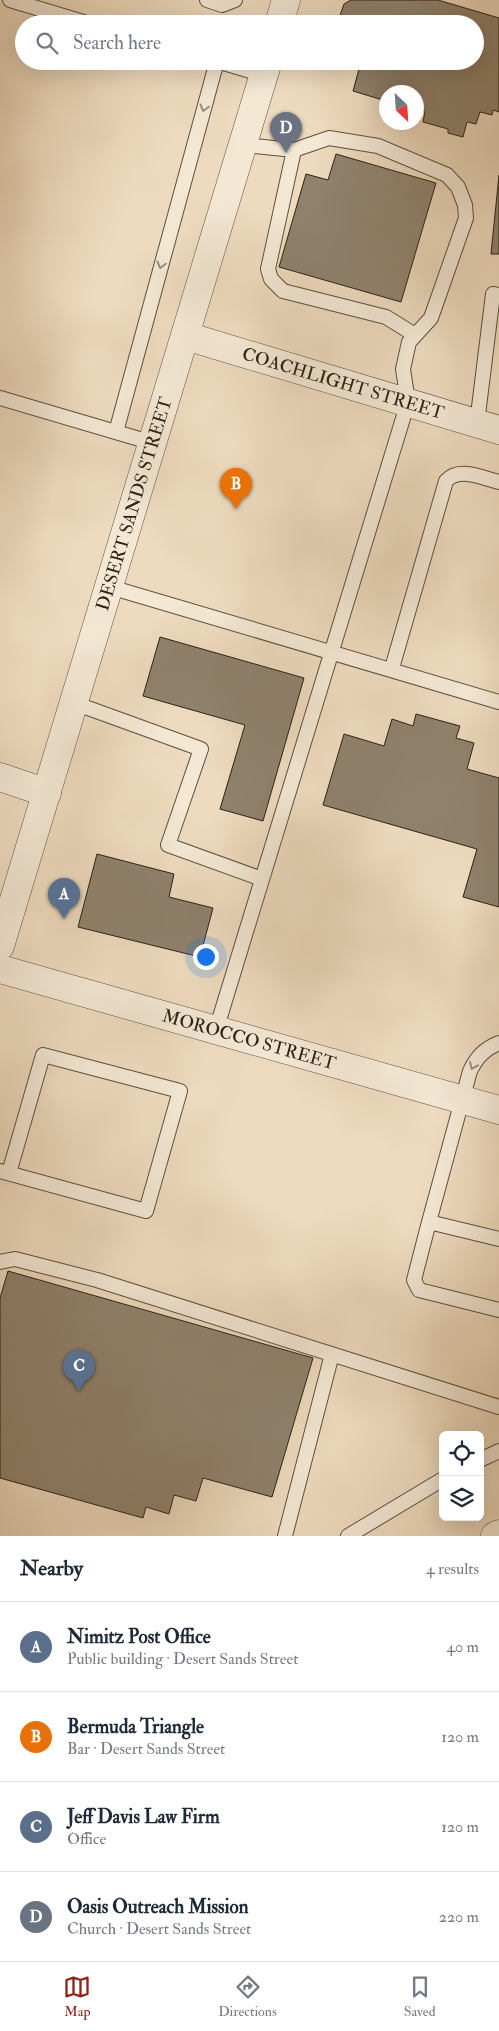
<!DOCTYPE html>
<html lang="en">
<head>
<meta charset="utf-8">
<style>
  body { margin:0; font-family:"IM FELL Double Pica",serif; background:#f2f2f3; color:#1f2937 }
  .controls { position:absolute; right:15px; bottom:15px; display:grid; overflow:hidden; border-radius:8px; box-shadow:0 5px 20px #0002 }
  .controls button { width:45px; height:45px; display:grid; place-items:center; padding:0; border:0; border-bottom:1px solid #e0e1e3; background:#fff; color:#1f2937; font:25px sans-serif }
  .compass { position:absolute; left:379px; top:85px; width:45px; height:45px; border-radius:50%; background:#fff; box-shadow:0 5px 20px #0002; rotate:155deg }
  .you { position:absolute; left:205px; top:956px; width:18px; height:18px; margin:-12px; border:4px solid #fff; border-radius:50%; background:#1a73e8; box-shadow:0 0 0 8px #1a73e833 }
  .badge { display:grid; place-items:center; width:32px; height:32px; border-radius:50%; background:#8f2418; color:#fff; font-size:16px; font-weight:700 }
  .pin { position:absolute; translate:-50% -41px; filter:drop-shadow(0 1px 2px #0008) }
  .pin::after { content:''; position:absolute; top:26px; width:18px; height:15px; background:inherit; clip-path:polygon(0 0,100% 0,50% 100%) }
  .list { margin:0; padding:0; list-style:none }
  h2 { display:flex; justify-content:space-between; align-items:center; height:65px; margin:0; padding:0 20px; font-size:21px }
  h2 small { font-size:16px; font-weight:400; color:#747a83 }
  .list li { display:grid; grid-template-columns:32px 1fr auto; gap:15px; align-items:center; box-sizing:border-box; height:90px; padding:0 20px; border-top:1px solid #e0e1e3 }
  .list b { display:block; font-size:19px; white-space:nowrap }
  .list p { margin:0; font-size:16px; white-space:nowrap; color:#747a83 }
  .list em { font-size:16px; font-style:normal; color:#747a83 }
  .icon { flex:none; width:28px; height:28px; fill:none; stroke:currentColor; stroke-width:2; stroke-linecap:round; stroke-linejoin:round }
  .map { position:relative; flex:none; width:499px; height:1536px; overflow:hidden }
  .search { position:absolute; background:#fff; box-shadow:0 5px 20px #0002; left:15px; right:15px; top:15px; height:55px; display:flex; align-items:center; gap:12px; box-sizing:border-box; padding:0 18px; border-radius:28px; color:#747a83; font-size:19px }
  .sheet { height:425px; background:#fff }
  nav { display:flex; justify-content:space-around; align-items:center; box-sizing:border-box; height:70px; border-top:1px solid #e0e1e3; background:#fff; font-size:14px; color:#747a83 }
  nav a { display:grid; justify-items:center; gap:2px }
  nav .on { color:#8f2418 }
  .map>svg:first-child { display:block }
</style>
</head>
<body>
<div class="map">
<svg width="499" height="1536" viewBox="0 0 499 1536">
  <rect width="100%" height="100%" fill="#eedbbf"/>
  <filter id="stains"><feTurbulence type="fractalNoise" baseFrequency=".004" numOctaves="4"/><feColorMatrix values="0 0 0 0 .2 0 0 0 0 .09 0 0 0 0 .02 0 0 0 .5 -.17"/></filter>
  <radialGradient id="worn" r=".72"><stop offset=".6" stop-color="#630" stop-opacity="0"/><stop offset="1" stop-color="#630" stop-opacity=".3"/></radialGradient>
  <path fill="#90826e" stroke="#2a2116" d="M351 0H438L499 18V112L493 110 492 115 480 112 476 124 467 122 463 137 448 133V129L423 122 425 112 416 109V92H386V101L353 91 361 62 359 61H475V24H337L344 4Z
    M336 154 436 183 401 302 279 267 306 174 328 180Z
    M499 175V254H491Z
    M160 637 304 678 263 821 220 809 245 725 143 696Z
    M416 714 460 726 456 738 474 743 467 769 499 778V907L463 897 477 849 323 805 344 734 384 746 392 719 413 726Z
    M97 854 174 874 169 897 213 908 200 957 78 927Z
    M8 1271 313 1358 272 1497 203 1478 196 1501 174 1495 169 1514 146 1507 143 1518 0 1478V1298Z"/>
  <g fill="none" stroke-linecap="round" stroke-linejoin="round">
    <defs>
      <path id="lane" d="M10 0 90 24
        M207 0 222 5 235 0
        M217 61 264 75
        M294 150 268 269 271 279 283 291 386 317 415 335
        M0 398 153 443
        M477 423 493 294 499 295
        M116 432 217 61
        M110 587 499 702
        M392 668 446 481C459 466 482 478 499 482
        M74 703 201 749 168 845 262 879
        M216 1030 408 402 403 369 409 342 431 318 466 218 465 205 458 187 447 175 378 146 329 138 294 150 243 145
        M499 1043C484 1049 477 1057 470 1071L429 1222 499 1239
        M0 1171 146 1211 180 1091 43 1055 9 1173
        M429 1222 414 1280 419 1290 499 1310
        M0 1262 15 1259 97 1280 499 1407
        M480 1460 499 1451
        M285 1536 332 1354
        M348 1536 443 1479"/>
      <g id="street">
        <path d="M279 24 286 0"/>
        <path id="s1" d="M186 336 499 430"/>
        <path d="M0 777 47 793"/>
        <path id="s2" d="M0 946 268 61"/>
        <path id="s3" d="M0 969 499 1110"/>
        <path d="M495 1536 499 1534"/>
      </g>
    </defs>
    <use href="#lane" stroke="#5b5040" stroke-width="16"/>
    <use href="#street" stroke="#5b5040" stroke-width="29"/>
    <use href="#lane" stroke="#f4e8d5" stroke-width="14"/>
    <use href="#street" stroke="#f4e8d5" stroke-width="28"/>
  </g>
  <defs><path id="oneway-chevron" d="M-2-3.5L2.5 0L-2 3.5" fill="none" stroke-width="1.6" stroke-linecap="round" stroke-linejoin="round" transform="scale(1.25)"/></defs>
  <g stroke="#998e7f">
    <use href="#oneway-chevron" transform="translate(204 108) rotate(105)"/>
    <use href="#oneway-chevron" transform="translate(161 265) rotate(105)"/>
    <use href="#oneway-chevron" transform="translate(473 1066) rotate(113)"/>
  </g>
  <g text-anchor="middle" stroke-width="5" stroke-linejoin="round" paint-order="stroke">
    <g font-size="18" fill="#2a2116" stroke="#f4e8d5">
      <text dy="6" stroke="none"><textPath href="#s1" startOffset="164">COACHLIGHT STREET</textPath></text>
      <text dy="6" stroke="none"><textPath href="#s2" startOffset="462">DESERT SANDS STREET</textPath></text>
      <text dy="6" stroke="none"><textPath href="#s3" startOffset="259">MOROCCO STREET</textPath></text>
    </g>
  </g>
  <rect width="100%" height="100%" filter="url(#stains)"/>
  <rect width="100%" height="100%" fill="url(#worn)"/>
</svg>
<div class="controls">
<button><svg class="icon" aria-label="locate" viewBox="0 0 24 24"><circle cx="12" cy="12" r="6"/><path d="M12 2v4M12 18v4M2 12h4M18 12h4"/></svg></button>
<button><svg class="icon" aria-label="layers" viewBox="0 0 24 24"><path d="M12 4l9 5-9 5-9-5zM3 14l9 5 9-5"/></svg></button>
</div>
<svg class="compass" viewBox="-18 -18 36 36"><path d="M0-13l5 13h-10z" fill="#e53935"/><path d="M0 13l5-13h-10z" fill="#747a83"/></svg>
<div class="you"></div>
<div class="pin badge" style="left:64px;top:919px;background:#5c6f8a">A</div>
<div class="pin badge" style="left:236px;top:509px;background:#e8710a">B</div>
<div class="pin badge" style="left:79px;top:1391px;background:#5c6f8a">C</div>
<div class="pin badge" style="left:286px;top:153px;background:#6b7280">D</div>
<div class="search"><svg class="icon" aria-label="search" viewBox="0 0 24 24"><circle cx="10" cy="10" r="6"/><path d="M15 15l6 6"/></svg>Search here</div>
</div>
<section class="sheet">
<h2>Nearby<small>4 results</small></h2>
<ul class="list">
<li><span class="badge" style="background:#5c6f8a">A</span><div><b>Nimitz Post Office</b><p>Public building · Desert Sands Street</p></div><em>40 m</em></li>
<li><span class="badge" style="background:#e8710a">B</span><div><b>Bermuda Triangle</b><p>Bar · Desert Sands Street</p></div><em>120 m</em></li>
<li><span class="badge" style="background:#5c6f8a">C</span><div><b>Jeff Davis Law Firm</b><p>Office</p></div><em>120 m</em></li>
<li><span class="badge" style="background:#6b7280">D</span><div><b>Oasis Outreach Mission</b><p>Church · Desert Sands Street</p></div><em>220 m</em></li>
</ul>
</section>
<nav>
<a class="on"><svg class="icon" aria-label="map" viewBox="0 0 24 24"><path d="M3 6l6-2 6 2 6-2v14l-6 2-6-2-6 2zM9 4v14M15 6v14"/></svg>Map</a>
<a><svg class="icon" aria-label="directions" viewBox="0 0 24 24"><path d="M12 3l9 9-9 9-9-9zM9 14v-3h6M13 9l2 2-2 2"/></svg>Directions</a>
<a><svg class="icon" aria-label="saved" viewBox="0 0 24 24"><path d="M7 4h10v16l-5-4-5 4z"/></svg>Saved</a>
</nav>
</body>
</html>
